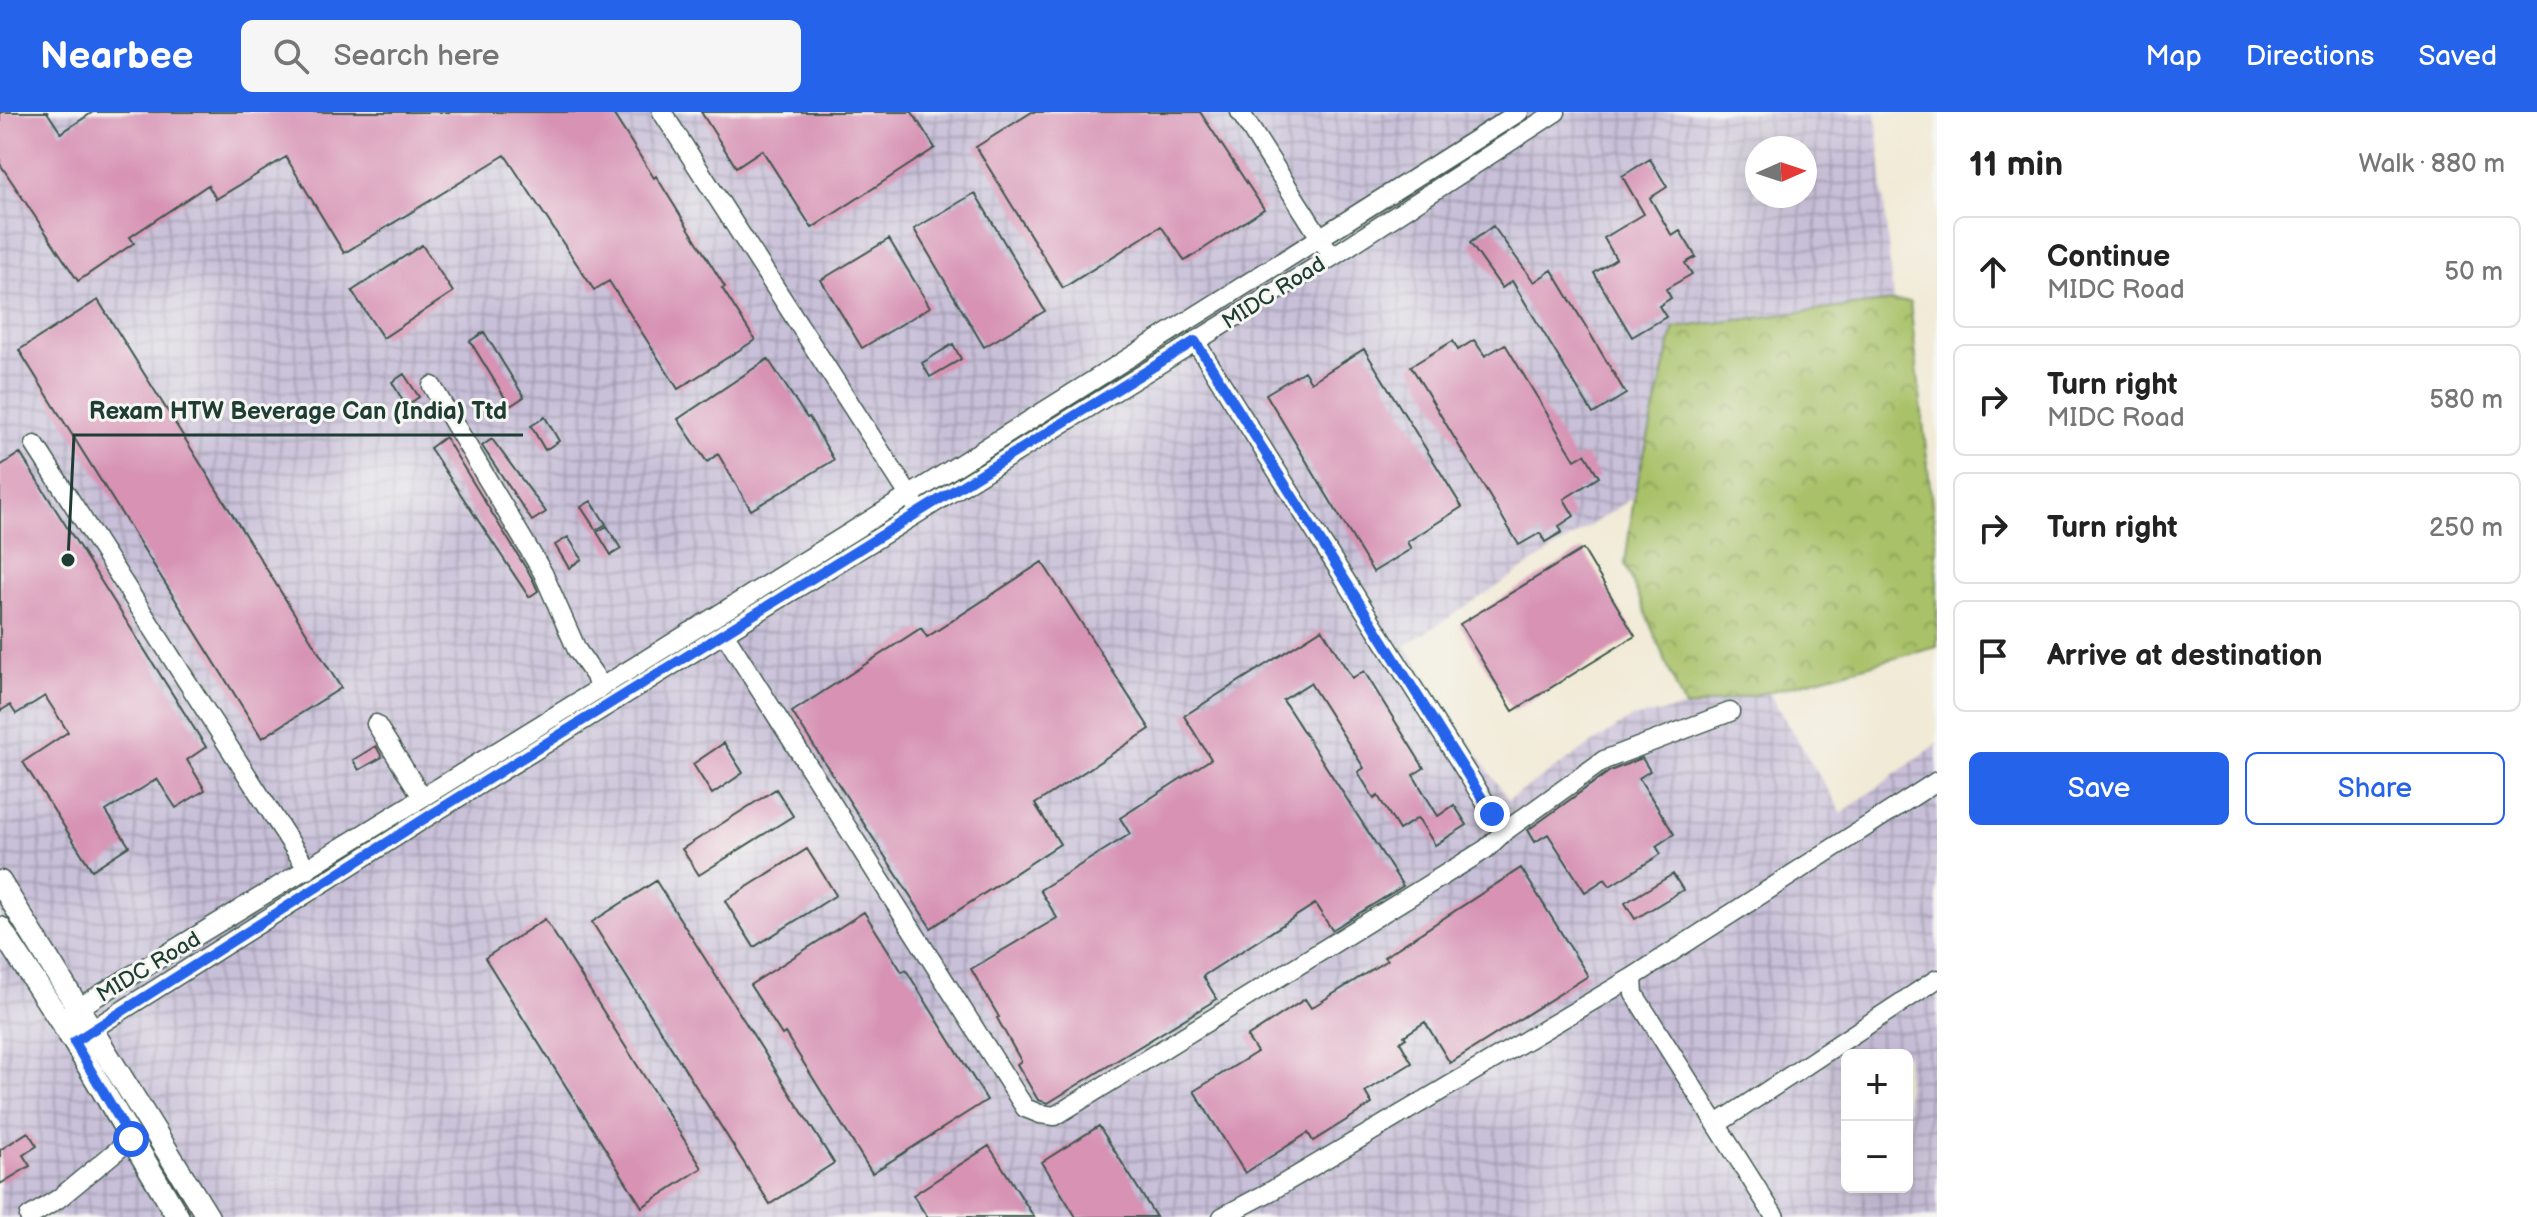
<!DOCTYPE html>
<html lang="en">
<head>
<meta charset="utf-8">
<style>
  body { margin:0; font-family:"Balsamiq Sans",sans-serif; background:#f6f6f6; color:#222 }
  .controls { position:absolute; right:24px; bottom:24px; display:grid; overflow:hidden; border-radius:12px; box-shadow:0 8px 32px #0002 }
  .controls button { width:72px; height:72px; display:grid; place-items:center; padding:0; border:0; border-bottom:2px solid #e0e0e0; background:#fff; color:#222; font:40px sans-serif }
  .compass { position:absolute; left:1745px; top:24px; width:72px; height:72px; border-radius:50%; background:#fff; box-shadow:0 8px 32px #0002; rotate:87deg }
  .stop { position:absolute; width:24px; height:24px; margin:-18px; border:6px solid #2563eb; border-radius:50%; background:#fff }
  .stop.end { background:#2563eb; border-color:#fff; box-shadow:0 2px 8px #0008 }
  .list { margin:0; padding:0; list-style:none }
  h2 { display:flex; justify-content:space-between; align-items:center; height:104px; margin:0; padding:0 32px; font-size:34px }
  h2 small { font-size:26px; font-weight:400; color:#767676 }
  .list li { display:grid; grid-template-columns:52px 1fr auto; gap:24px; align-items:center; box-sizing:border-box; height:112px; margin:0 16px 16px; padding:0 16px; border:2px solid #e0e0e0; border-radius:12px }
  .list b { display:block; font-size:30px; white-space:nowrap }
  .list p { margin:0; font-size:26px; white-space:nowrap; color:#767676 }
  .list em { font-size:26px; font-style:normal; color:#767676 }
  .actions { display:flex; gap:16px; padding:24px 32px }
  .actions a { flex:1; padding:18px 0; border:2px solid #2563eb; border-radius:12px; text-align:center; font-size:28px; color:#2563eb }
  .actions .main { background:#2563eb; color:#fff }
  .icon { flex:none; width:44px; height:44px; fill:none; stroke:currentColor; stroke-width:2; stroke-linecap:round; stroke-linejoin:round }
  .map { position:relative; flex:none; width:1937px; height:1105px; overflow:hidden }
  header { display:flex; align-items:center; gap:48px; box-sizing:border-box; height:112px; padding:0 40px; background:#2563eb; color:#fff }
  header strong { font-size:38px }
  nav { display:flex; gap:44px; margin-inline-start:auto; font-size:28px }
  .search { width:560px; height:72px; background:#f6f6f6; display:flex; align-items:center; gap:20px; box-sizing:border-box; padding:0 28px; border-radius:12px; color:#767676; font-size:30px }
  main { display:flex }
  aside { flex:1; background:#fff }
  .map>svg:first-child { display:block }
</style>
</head>
<body>
<header>
<strong>Nearbee</strong>
<div class="search"><svg class="icon" aria-label="search" viewBox="0 0 24 24"><circle cx="10" cy="10" r="6"/><path d="M15 15l6 6"/></svg>Search here</div>
<nav><a>Map</a><a>Directions</a><a>Saved</a></nav>
</header>
<main>
<div class="map">
<svg width="1937" height="1105" viewBox="0 0 1937 1105">
  <defs>
    <pattern id="industrial-grid" width="8" height="8" patternUnits="userSpaceOnUse" patternTransform="scale(2)"><rect width="8" height="8" fill="#c8bfd8"/><path d="M0 4h8M4 0v8" fill="none" stroke="#a29cb0"/></pattern>
    <pattern id="park-crowns" width="20" height="18" patternUnits="userSpaceOnUse" patternTransform="scale(2)"><rect width="20" height="18" fill="#a9c167"/><path d="M2 6a3 3 0 1 1 6 0M12 15a3 3 0 1 1 6 0" fill="none" stroke="#899e56"/></pattern>
  </defs>
  <rect width="100%" height="100%" fill="#f6f6f2"/>
  <filter id="ink" filterUnits="userSpaceOnUse"><feTurbulence type="fractalNoise" baseFrequency=".0125" numOctaves="2"/><feDisplacementMap in="SourceGraphic" scale="16" xChannelSelector="R" yChannelSelector="G"/><feConvolveMatrix kernelMatrix="1 2 1 2 8 2 1 2 1" color-interpolation-filters="sRGB"/></filter>
  <filter id="wash" filterUnits="userSpaceOnUse"><feTurbulence type="fractalNoise" baseFrequency=".006" numOctaves="4" result="noise"/><feDisplacementMap in="SourceGraphic" scale="32" xChannelSelector="R" yChannelSelector="G"/><feGaussianBlur stdDeviation="1.8" result="paint"/><feColorMatrix in="noise" values="0 0 0 0 0 0 0 0 0 0 0 0 0 0 0 0 0 1.4 0 .05"/><feComposite in="paint" operator="in"/></filter>
  <g filter="url(#wash)">
    <rect width="100%" height="100%" fill="#f1ead6"/>
    <path fill="url(#industrial-grid)" fill-rule="evenodd" d="M0 0H1876L1893 189 1674 216 1634 385 1405 534 1508 688 1631 606 1768 580 1842 701 1937 632V1105H0ZM1757 36H1805V84H1757ZM1847 943H1907V1075H1847Z"/>
    <path fill="url(#park-crowns)" stroke="#647f4e" stroke-width="2" d="M1893 189 1910 190 1937 438V535L1768 580 1685 596 1625 452 1634 385 1674 216Z"/>
    <g id="blocks">
      <path fill="#d792b4" d="M0 0H47L61 21 93 0H612L654 66 656 64 725 175 722 176 755 228 678 277 609 169 594 178 505 43 344 141 286 45 216 87 208 73 130 125 134 131 78 169 0 52Z
        M701 0H912L935 36 812 116 762 38 736 55Z
        M1032 0H1200L1264 97 1185 149 1161 114 1063 176 976 35Z
        M1650 47 1667 75 1650 86 1672 124 1680 119 1696 145 1685 151 1692 162 1666 177 1671 186 1659 194 1666 205 1632 225 1594 161 1616 147 1604 126 1644 102 1622 64Z
        M975 81 1045 199 984 235 914 117Z
        M1493 114 1534 170 1552 158 1626 282 1593 302 1512 169 1502 176 1470 131Z
        M889 127 930 195 862 236 821 168Z
        M422 133 453 180 383 226 352 179Z
        M98 188 341 576 262 626 19 238Z
        M484 220 524 285 510 294 470 229Z
        M1474 228 1485 244 1505 232 1575 348 1585 342 1599 365 1564 387 1574 404 1559 414 1562 420 1545 430 1540 421 1519 433 1411 254 1453 229 1458 238Z
        M953 232 961 247 930 265 922 251Z
        M1364 237 1462 395 1407 430 1411 437 1373 460 1266 282 1304 259 1311 270Z
        M768 247 807 306 809 305 834 348 751 398 718 342 707 350 678 307Z
        M404 262 419 285 406 294 392 270Z
        M545 305 559 329 545 338 531 314Z
        M445 325 532 466 538 479 529 485 430 336Z
        M492 327 546 400 532 409 482 334Z
        M20 341 206 635 187 648 205 678 176 696 157 667 106 699 129 734 92 758 23 650 68 620 45 584 16 602 10 593 0 599V354Z
        M591 389 606 412 596 418 581 395Z
        M607 414 621 437 611 443 597 420Z
        M568 425 582 447 569 456 555 433Z
        M1583 437 1635 524 1513 599 1460 512Z
        M1042 450 1150 617 1035 692 1060 732 931 816 792 600 921 516 927 525Z
        M1322 517 1352 566 1364 559 1424 656 1413 663 1438 704 1454 693 1467 713 1435 733 1418 706 1399 718 1378 684 1374 687 1358 660 1364 656 1310 571 1283 588 1403 774 1332 818 1315 792 1203 864 1217 887 1048 991 1038 988 1017 952 1021 949 997 906 999 905 971 857 1057 806 1040 778 1130 722 1120 706 1211 647 1184 604Z
        M724 631 743 661 712 682 693 652Z
        M376 634 382 645 359 658 353 648Z
        M1642 646 1650 659 1639 666 1674 722 1656 734 1661 742 1610 774 1605 767 1585 780 1548 722 1535 730 1528 718 1610 659Z
        M776 677 793 704 699 763 682 737Z
        M807 737 836 783 754 835 725 789Z
        M1521 756 1588 864 1450 951 1425 910 1404 924 1406 926 1400 930 1412 951 1365 980 1372 992 1313 1029 1308 1021 1245 1061 1194 979 1257 940 1247 925 1305 887 1311 896 1387 848 1384 845Z
        M1673 762 1683 778 1635 807 1625 791Z
        M656 769 834 1051 770 1092 592 810Z
        M864 800 902 860 906 858 987 988 872 1061 785 921 782 923 750 873Z
        M545 807 702 1056 642 1095 485 846Z
        M1099 1014 1156 1105H1076L1042 1050Z
        M28 1020 37 1034 23 1043 30 1054 0 1072V1038Z
        M989 1034 1034 1105H927L913 1083Z"/>
    </g>
  </g>
  <g filter="url(#ink)">
    <use href="#blocks" fill-opacity="0" stroke="#3e574c" stroke-width="2"/>
    <g fill="none" stroke-linecap="round" stroke-linejoin="round">
      <defs>
        <path id="minor" d="M662 0 914 391
          M1240 0 1326 135
          M432 274 543 461 577 538 595 564 599 577
          M35 333 308 758
          M724 521 1025 996 1040 1002 1055 1004 1486 737 1504 720 1195 229
          M376 612 422 685
          M1504 720 1604 648 1730 600
          M68 902C555 607 1038 304 1519 0
          M82 924 432 702 1332 145 1556 0
          M1717 1012 1937 867
          M29 1105 58 1087 131 1027
          M1222 1105 1271 1079 1633 865
          M1775 1105 1634 882 1633 865 1937 669"/>
        <path id="major" d="M0 770 208 1105
          M0 816 74 930 178 1105"/>
      </defs>
      <use href="#minor" stroke="#3e574c" stroke-width="21"/>
      <use href="#major" stroke="#3e574c" stroke-width="25"/>
      <use href="#minor" stroke="#fff" stroke-width="18"/>
      <use href="#major" stroke="#fff" stroke-width="22"/>
    </g>
  </g>
  <g fill="none" stroke-linecap="round" stroke-linejoin="round" filter="url(#ink)">
    <path stroke="#2563eb" stroke-width="10" d="M131 1027 74 930 432 702 1195 229 1492 702"/>
  </g>
  <g text-anchor="middle" stroke-width="6" stroke-linejoin="round" paint-order="stroke">
    <g font-size="22" fill="#1f3d34" stroke="#f6f6f2">
      <text transform="translate(1273 180) rotate(-32)" y="8">MIDC Road</text>
      <text transform="translate(148 854) rotate(-31)" y="8">MIDC Road</text>
    </g>
  </g>
  <path fill="none" stroke="#1f3d34" stroke-width="3" d="M68 448L74 323H523"/>
  <circle fill="#1f3d34" stroke="#f6f6f2" stroke-width="3" cx="68" cy="448" r="8"/>
  <g font-size="24" text-anchor="middle" font-weight="bold" fill="#1f3d34" stroke="#f6f6f2" stroke-width="6" stroke-linejoin="round" paint-order="stroke">
    <text x="298" y="307">Rexam HTW Beverage Can (India) Ttd</text>
  </g>
</svg>
<div class="controls">
<button>+</button>
<button>−</button>
</div>
<svg class="compass" viewBox="-18 -18 36 36"><path d="M0-13l5 13h-10z" fill="#e53935"/><path d="M0 13l5-13h-10z" fill="#767676"/></svg>
<div class="stop" style="left:131px;top:1027px"></div>
<div class="stop end" style="left:1492px;top:702px"></div>
</div>
<aside>
<h2>11 min<small>Walk · 880 m</small></h2>
<ul class="list">
<li><svg class="icon" aria-label="ahead" viewBox="0 0 24 24"><path d="M12 20V5M6 11l6-6 6 6"/></svg><div><b>Continue</b><p>MIDC Road</p></div><em>50 m</em></li>
<li><svg class="icon" aria-label="right" viewBox="0 0 24 24"><path d="M7 20v-9h11M14 6l5 5-5 5"/></svg><div><b>Turn right</b><p>MIDC Road</p></div><em>580 m</em></li>
<li><svg class="icon" aria-label="right" viewBox="0 0 24 24"><path d="M7 20v-9h11M14 6l5 5-5 5"/></svg><div><b>Turn right</b></div><em>250 m</em></li>
<li><svg class="icon" aria-label="arrive" viewBox="0 0 24 24"><path d="M6 21V4h12l-3 4 3 4H6"/></svg><div><b>Arrive at destination</b></div></li>
</ul>
<div class="actions"><a class="main">Save</a><a>Share</a></div>
</aside>
</main>
</body>
</html>
